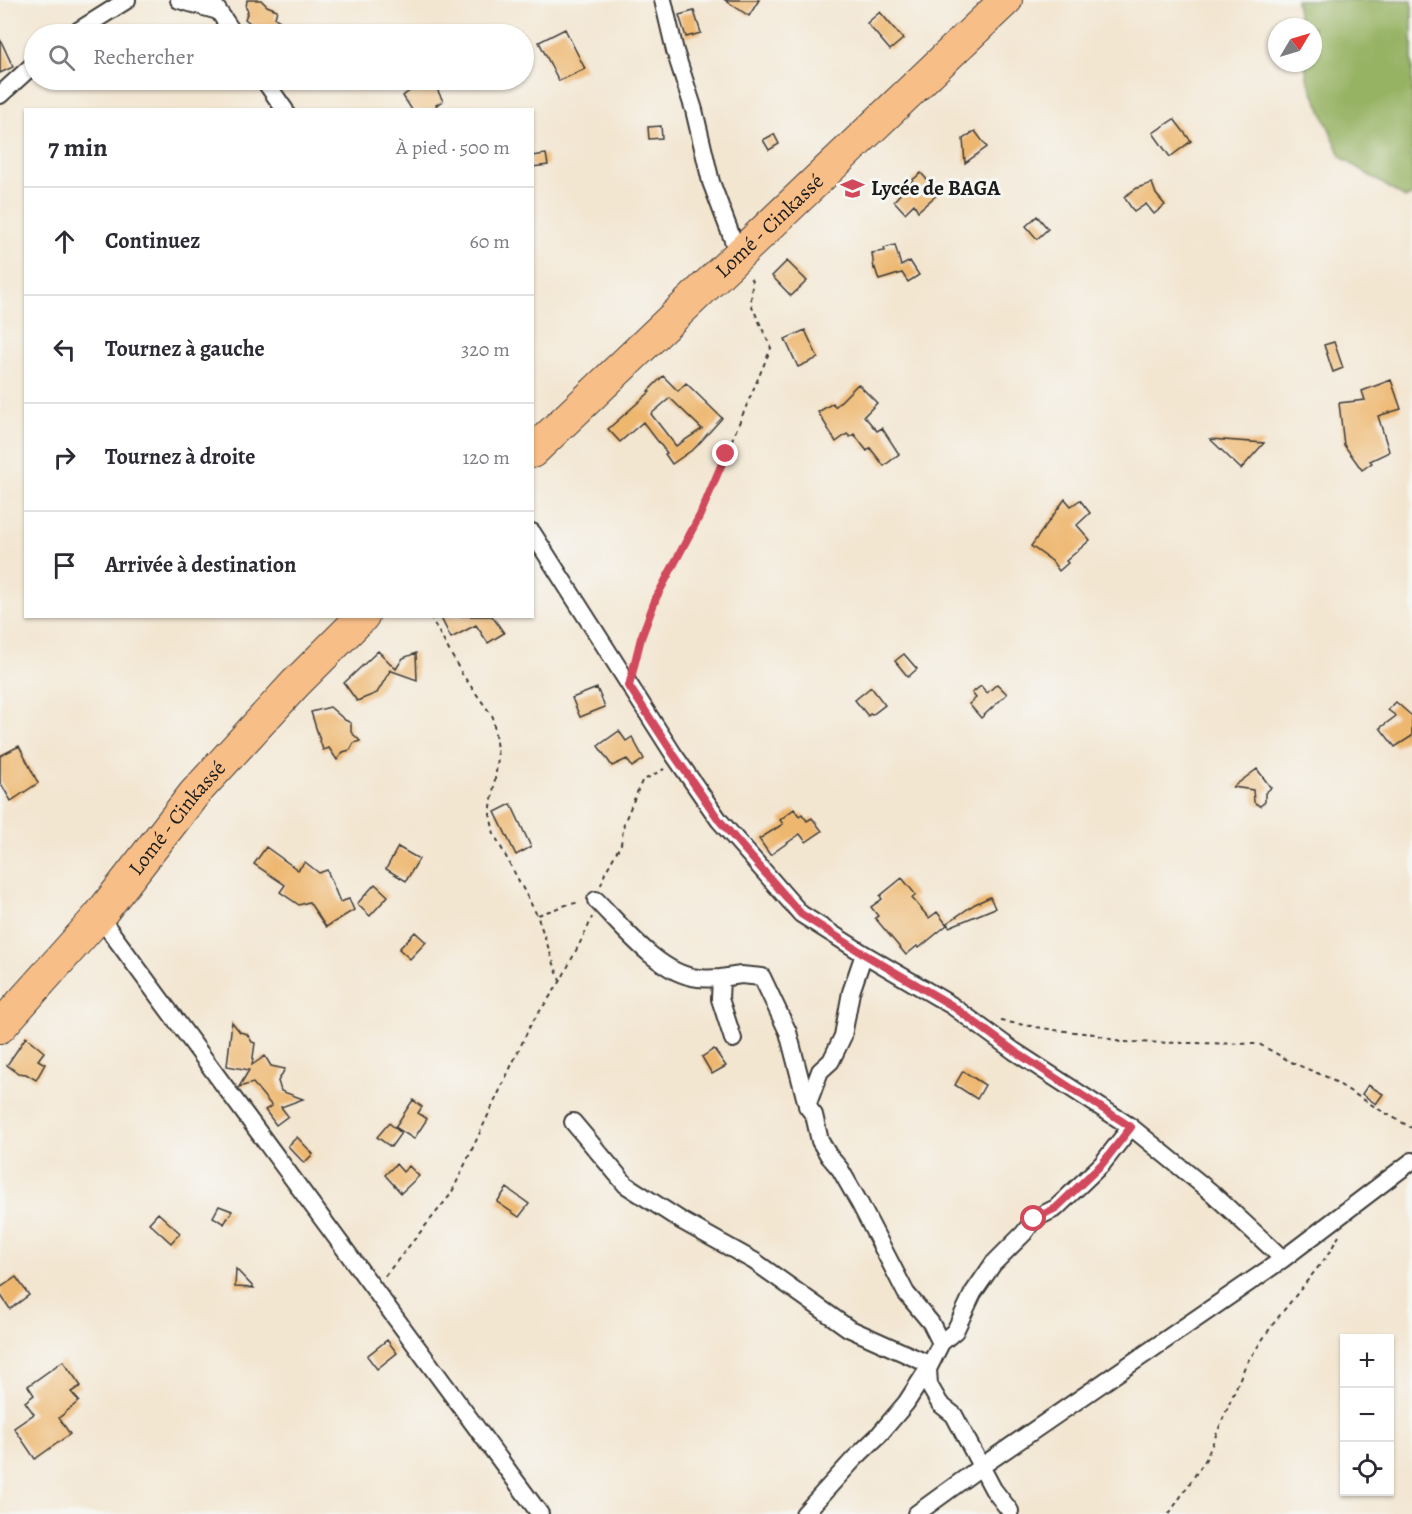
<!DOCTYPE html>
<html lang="fr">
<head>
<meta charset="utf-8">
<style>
  body { margin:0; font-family:Alegreya,serif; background:#f2f2f3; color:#2b2b33 }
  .controls { position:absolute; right:18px; bottom:18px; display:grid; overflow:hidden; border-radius:0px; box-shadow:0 2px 4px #0004 }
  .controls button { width:54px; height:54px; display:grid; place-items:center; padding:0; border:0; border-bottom:2px solid #e1e1e2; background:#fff; color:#2b2b33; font:30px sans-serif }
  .compass { position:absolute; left:1268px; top:18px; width:54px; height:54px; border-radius:50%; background:#fff; box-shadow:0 2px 4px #0004; rotate:52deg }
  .stop { position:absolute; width:18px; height:18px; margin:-14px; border:4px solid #d1495b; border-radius:50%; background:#fff }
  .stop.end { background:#d1495b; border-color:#fff; box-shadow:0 2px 6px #0008 }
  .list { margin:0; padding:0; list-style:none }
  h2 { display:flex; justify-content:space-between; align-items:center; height:78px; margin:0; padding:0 24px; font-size:26px }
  h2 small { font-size:20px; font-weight:400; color:#7c7c81 }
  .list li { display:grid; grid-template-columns:39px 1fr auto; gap:18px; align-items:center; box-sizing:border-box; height:108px; padding:0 24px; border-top:2px solid #e1e1e2 }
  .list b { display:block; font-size:22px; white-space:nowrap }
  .list em { font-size:20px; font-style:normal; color:#7c7c81 }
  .icon { flex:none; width:33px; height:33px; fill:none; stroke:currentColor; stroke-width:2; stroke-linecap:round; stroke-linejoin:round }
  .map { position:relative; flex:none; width:1412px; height:1514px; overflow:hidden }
  .search { position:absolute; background:#fff; box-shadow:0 2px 4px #0004; left:24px; top:24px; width:510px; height:66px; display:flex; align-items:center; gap:15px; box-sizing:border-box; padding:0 21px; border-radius:33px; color:#7c7c81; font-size:22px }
  .panel { position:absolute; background:#fff; box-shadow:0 2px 4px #0004; left:24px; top:108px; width:510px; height:510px; border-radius:0px }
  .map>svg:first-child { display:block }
</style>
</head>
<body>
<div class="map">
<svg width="1412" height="1514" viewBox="0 0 1412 1514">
  <rect width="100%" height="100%" fill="#f6f6f2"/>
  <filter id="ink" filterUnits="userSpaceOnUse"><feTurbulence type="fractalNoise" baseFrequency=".0167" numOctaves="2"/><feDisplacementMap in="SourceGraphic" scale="12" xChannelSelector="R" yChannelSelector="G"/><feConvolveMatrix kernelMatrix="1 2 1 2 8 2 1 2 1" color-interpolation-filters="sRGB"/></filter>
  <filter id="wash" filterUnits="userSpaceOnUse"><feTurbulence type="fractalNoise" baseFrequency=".008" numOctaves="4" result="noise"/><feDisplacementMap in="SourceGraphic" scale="24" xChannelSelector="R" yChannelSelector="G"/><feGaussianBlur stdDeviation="1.35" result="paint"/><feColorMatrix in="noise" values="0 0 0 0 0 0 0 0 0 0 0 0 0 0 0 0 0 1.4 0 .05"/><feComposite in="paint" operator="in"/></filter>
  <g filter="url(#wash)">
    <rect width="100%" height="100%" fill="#f3e6d1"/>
    <path fill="#96b264" stroke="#596740" stroke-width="1.5" d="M1296 0H1412V196L1405 198 1342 158 1307 78 1305 63H1313V27H1300Z"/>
    <g id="blocks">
      <path fill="#eeb770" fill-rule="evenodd" d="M247 0H261L267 6 277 10 275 18 280 21 276 29 258 34 250 23 245 19 248 11 246 8Z
        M725 0H759L749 16Z
        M694 11 701 33 686 37 679 15Z
        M880 12 903 39 890 50 867 23Z
        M565 29 585 69 559 81 539 42Z
        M0 39 13 67 0 73Z
        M415 80H432L443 101 436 105 440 110H412L403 96 412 89 408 86Z
        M1174 119 1191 141 1170 157 1153 133Z
        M661 126 662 138 649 139 648 127Z
        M975 131 987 147 965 163 963 139Z
        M774 134 779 144 769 150 763 140Z
        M546 154 548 165 532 167V156Z
        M921 173 939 193 918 211 914 204 905 213 894 201 901 193V185L910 182Z
        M1152 183 1156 194 1165 205 1154 214 1146 204 1134 212 1124 197 1137 188Z
        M1037 216 1048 229 1037 239 1026 226Z
        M895 245 901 266 910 261 919 275 908 282 902 273 879 280 875 268 874 269 872 253 885 251 884 248Z
        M787 261 807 281 791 296 772 276Z
        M805 330 818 358 798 367 785 339Z
        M1334 342 1343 368 1333 372 1324 345Z
        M663 376 678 391 686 383 722 418 695 448 672 464 665 454 667 453 643 422 620 442 608 429 650 392 648 391ZM670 398 702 429 676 446 651 414Z
        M1391 380 1401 409 1378 416 1389 451 1387 453 1370 461 1372 463 1362 470 1344 445 1339 403 1365 400 1362 391Z
        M858 384 877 403 864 416 877 431 882 428 899 454 884 466 870 448 867 451 854 434 850 437 847 434 836 442 818 412 833 403 835 407Z
        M1210 439 1264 443 1241 469Z
        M1065 499 1071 506 1080 500 1090 513 1077 525 1090 540 1066 561 1068 563 1059 571 1052 561 1031 546Z
        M440 616H492L504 633 488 643 476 625 451 638Z
        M378 651 396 669 403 658 416 653 417 680 389 670 390 671 377 693 357 701 344 683Z
        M904 654 917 669 908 677 895 661Z
        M997 684 1007 694 981 718 969 704 976 698 972 693 981 686 987 693Z
        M871 687 885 705 872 715 870 714 868 716 855 700Z
        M597 688 605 707 580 717 572 698Z
        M1396 702 1412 716V736L1395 747 1380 728 1396 716 1388 710Z
        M330 707 345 720 351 723V732L360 741 354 743 350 750 343 752 337 760 329 748 323 750 311 712Z
        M619 731 626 741 632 737 644 759 632 767 627 759 612 766 598 746Z
        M19 746 38 783 11 801 0 782V756Z
        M1257 769 1271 788 1265 793V802L1260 806 1254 802 1253 790 1233 787Z
        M511 804 531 847 516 855 495 812Z
        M794 809 799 816 802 814 807 821 812 818 822 831 806 842 800 834 770 855 759 839 783 824 780 820Z
        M266 847 298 870 305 862 319 873 327 870 340 902 349 899 354 910 326 927 309 902 299 905 280 892 285 885 254 864Z
        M398 847 419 859 406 881 386 869Z
        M902 878 916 895 912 898 929 918 937 912 947 925 919 948 917 946 906 955 875 918 878 916 871 907 882 899 880 896Z
        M375 884 388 896 370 916 357 904Z
        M990 897 995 908 949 927 947 923 975 904Z
        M415 932 426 942 410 959 399 949Z
        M232 1022 240 1032 247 1034 252 1042 255 1043 252 1065 265 1056 271 1066 285 1069 278 1081 281 1091 303 1099 281 1107 288 1116 276 1125 265 1110 272 1106 253 1083 239 1087 249 1070 227 1066Z
        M26 1037 44 1052 38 1060 45 1064 36 1080 26 1074 18 1073 7 1065Z
        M714 1049 726 1066 712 1074 702 1057Z
        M963 1071 985 1085 977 1099 955 1085Z
        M1368 1085 1383 1094 1376 1104 1362 1094Z
        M413 1100 422 1107 418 1113 427 1119 414 1139 395 1127Z
        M389 1123 401 1133 391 1147 377 1137Z
        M297 1137 313 1154 304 1163 288 1146Z
        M396 1164 403 1172 409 1166 419 1176 401 1193 385 1175Z
        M507 1188 529 1204 519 1217 497 1202Z
        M219 1206 232 1211 224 1224 213 1217Z
        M158 1213 180 1233 171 1243 149 1223Z
        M236 1269 254 1288 235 1287Z
        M16 1277 29 1295 10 1309 0 1294V1288Z
        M387 1340 397 1353 377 1369 367 1356Z
        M63 1361 81 1386 71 1392 79 1401 59 1418 70 1434 35 1459 14 1428 34 1414 25 1402 34 1395 28 1386Z"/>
    </g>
  </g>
  <g filter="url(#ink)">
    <use href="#blocks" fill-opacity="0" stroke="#3c3a37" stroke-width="1.5"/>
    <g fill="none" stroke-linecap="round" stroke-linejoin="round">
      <defs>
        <path id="street" d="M179 0 218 11
          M211 0 234 34
          M663 0 675 51 694 110 711 182 739 256
          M73 34 127 0
          M264 80 285 110
          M0 95 34 64
          M532 532 674 755 719 820 801 914 864 954 951 1005 1014 1051 1131 1127 1212 1193 1283 1259
          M596 900C622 926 659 974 698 978 705 979 714 978 721 978
          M99 916 540 1514
          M864 954 851 992 843 1036 831 1061 820 1071 807 1106 814 1115 820 1141 829 1156 840 1169 860 1204 906 1293 931 1323 941 1343
          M733 1039 720 999 721 978 741 975 762 977 788 1032 807 1105
          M573 1122 626 1185 682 1221 754 1261 848 1328 924 1362 928 1369 929 1385 940 1404 954 1415 993 1489 1010 1511
          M804 1514 854 1459 878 1436 906 1403 928 1369 941 1343 955 1331 973 1293 993 1264 1024 1233 1034 1219 1056 1208 1102 1164 1131 1127
          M916 1514 982 1466 1283 1259 1412 1161"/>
        <g id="highway">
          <path id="s1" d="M532 452 1006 0"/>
          <path id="s2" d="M0 1027 99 916 194 794 295 684 363 616"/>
        </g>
      </defs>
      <use href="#street" stroke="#3c3a37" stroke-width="20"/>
      <use href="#highway" stroke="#3c3a37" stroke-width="34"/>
      <path stroke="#3c3a37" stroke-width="2" stroke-dasharray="4.5 4.5" stroke-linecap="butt" d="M430 616 462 674 493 717 498 758 490 814 494 834 537 915 560 981
        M635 663 641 638 656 598 700 515 771 348 751 304 752 281 749 276
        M601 885 605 873 621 844 624 823 642 781 664 769
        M538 915 566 905 581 902
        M1001 1021 1055 1030 1094 1034 1120 1042 1259 1044 1293 1063 1329 1078 1380 1110 1412 1128
        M385 1276 451 1194 531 1024 560 982 588 927 592 917
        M1169 1514 1206 1459 1246 1364 1273 1324 1327 1256 1339 1236"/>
      <use href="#street" stroke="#fff" stroke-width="16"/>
      <use href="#highway" stroke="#f7be88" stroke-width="32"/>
    </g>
  </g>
  <g fill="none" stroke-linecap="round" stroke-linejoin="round" filter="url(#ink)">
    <path stroke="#d1495b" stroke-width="8" d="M726 454 700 515 656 598 641 638 629 686 674 755 719 820 801 914 864 954 951 1005 1014 1051 1131 1127 1102 1164 1056 1208 1034 1219"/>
  </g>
  <defs>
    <symbol id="school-bare" viewBox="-9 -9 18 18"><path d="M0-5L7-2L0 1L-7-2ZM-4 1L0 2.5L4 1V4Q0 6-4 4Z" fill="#d1495b" stroke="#f6f6f2" stroke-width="2.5" paint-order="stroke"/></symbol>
  </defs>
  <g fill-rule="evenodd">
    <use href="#school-bare" x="836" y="172" width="33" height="33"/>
  </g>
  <g text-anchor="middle" stroke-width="6" stroke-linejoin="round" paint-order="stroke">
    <g font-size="21" font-weight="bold" fill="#1c1c1c" stroke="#f6f6f2" text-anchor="start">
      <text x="871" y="195">Lycée de BAGA</text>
    </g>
    <g font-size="21" fill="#1c1c1c" stroke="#f6f6f2">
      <text dy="7" stroke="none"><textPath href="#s1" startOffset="328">Lomé - Cinkassé</textPath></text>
      <text dy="7" stroke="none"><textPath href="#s2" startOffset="274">Lomé - Cinkassé</textPath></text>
    </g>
  </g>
</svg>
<div class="controls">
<button>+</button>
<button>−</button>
<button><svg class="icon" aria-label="locate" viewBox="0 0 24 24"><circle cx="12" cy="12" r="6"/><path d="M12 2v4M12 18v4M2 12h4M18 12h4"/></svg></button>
</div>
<svg class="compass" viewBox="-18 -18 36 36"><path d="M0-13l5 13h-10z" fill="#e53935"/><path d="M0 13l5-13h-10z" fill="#7c7c81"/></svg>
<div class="stop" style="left:1034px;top:1219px"></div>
<div class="stop end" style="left:726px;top:454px"></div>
<div class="search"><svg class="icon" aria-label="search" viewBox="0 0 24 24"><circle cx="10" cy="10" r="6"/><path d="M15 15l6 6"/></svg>Rechercher</div>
<section class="panel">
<h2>7 min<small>À pied · 500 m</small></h2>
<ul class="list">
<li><svg class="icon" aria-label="ahead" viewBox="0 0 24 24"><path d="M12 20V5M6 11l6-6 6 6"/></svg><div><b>Continuez</b></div><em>60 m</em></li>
<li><svg class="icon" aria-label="left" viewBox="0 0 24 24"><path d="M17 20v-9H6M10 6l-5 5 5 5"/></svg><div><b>Tournez à gauche</b></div><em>320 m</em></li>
<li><svg class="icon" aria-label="right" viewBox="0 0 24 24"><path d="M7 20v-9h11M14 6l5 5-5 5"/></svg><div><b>Tournez à droite</b></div><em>120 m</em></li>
<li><svg class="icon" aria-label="arrive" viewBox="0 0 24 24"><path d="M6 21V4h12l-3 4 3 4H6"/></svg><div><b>Arrivée à destination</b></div></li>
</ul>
</section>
</div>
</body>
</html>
